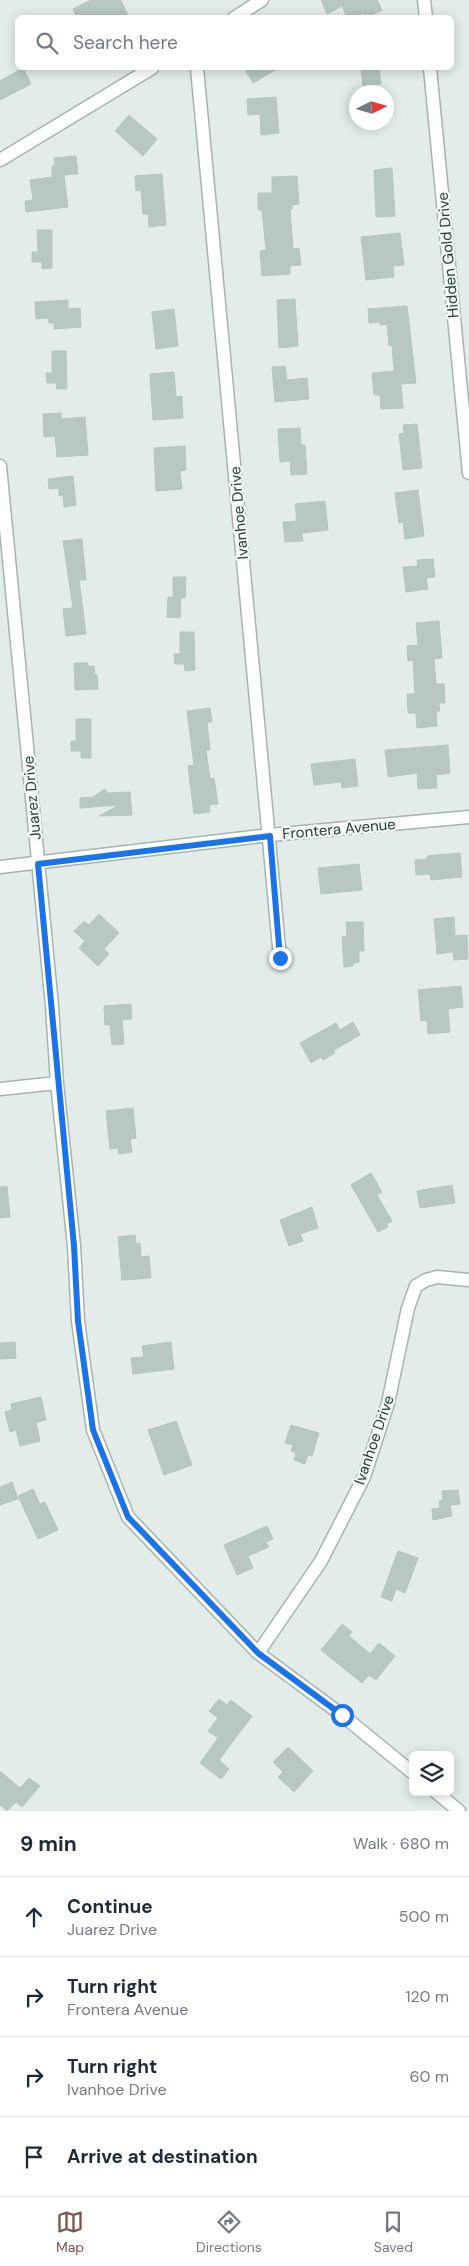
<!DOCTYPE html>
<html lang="en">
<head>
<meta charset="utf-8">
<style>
  body { margin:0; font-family:"DM Sans",sans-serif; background:#f6f6f7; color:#1f2937 }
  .controls { position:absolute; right:15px; bottom:15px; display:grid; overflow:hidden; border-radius:8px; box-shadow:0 2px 12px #0003 }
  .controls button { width:45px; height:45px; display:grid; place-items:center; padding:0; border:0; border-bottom:1px solid #e0e1e3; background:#fff; color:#1f2937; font:25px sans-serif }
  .compass { position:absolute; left:349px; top:85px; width:45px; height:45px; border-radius:50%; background:#fff; box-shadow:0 2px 12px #0003; rotate:85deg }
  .stop { position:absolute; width:15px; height:15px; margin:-11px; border:4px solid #1a73e8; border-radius:50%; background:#fff }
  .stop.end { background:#1a73e8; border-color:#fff; box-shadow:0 1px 5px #0008 }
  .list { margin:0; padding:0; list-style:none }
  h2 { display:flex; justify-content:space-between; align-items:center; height:65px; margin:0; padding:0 20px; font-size:21px }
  h2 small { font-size:16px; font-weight:400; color:#747a83 }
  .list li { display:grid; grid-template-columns:32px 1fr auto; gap:15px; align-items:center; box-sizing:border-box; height:80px; padding:0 20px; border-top:1px solid #e0e1e3 }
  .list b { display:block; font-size:19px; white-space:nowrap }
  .list p { margin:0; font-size:16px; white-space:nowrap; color:#747a83 }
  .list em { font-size:16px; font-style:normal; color:#747a83 }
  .icon { flex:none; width:28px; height:28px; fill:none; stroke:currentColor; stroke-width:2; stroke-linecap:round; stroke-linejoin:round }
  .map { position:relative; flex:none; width:469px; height:1811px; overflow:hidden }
  .search { position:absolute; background:#fff; box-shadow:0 2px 12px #0003; left:15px; right:15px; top:15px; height:55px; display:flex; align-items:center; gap:12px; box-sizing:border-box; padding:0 18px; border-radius:8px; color:#747a83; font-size:19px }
  .sheet { height:385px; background:#fff }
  nav { display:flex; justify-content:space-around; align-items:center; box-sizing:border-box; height:70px; border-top:1px solid #e0e1e3; background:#fff; font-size:14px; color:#747a83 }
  nav a { display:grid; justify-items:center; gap:2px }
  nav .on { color:#7b544a }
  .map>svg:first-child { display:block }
</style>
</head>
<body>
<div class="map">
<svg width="469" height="1811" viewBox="0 0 469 1811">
  <rect width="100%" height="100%" fill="#e3ece8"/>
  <path fill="#b8c7c2" stroke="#b6c6c0" d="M91 0H121L129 18H77L73 9Z
    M321 0H377L382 10 366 18 363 13 355 18H347L342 6 327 14Z
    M23 68 31 84 0 100V81Z
    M244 68H279L253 83Z
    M361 68H379L381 84 363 86Z
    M276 97 279 133 261 135 260 114 248 115 247 99Z
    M129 115 157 139 143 156 115 131Z
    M76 156 78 174 64 175 68 207 26 212 25 201 33 200 30 180 52 177V166H55L54 158Z
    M392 168 395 216 376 217 374 170Z
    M162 174 166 225 149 227 148 214H143L141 190 136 191 135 176Z
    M297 176 299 204 292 205V209H290L293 249 299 248 301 265 290 266V274L262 276 260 251 266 250 262 210H258V193H272V177Z
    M37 230H52V268L42 269V262H32V252H38Z
    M400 233 404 265 393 266 394 277 366 280 361 237Z
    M295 299 298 346 279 348 277 300Z
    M68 300V309L80 308 81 327 54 329V323H49L48 318 36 319 35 302Z
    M407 306 416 383 401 384 403 408 381 409 380 395H374L372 373 394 371 392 345 389 346 387 324 380 325V322L369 323 368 309Z
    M174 309 178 346 156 349 152 312Z
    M52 351H66L67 389H57L56 383H47L46 373H52Z
    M285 366 287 380 307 378 309 399 275 402 272 367Z
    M174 372 176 397 182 396 183 418 153 420 150 374Z
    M61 413V419L85 417 88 455 57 457 55 436 44 437 43 414Z
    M417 424 422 468 403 470 399 434 404 433 403 425Z
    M300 428 301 445H305L307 474 291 475 290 461 280 462 278 429Z
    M185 446 186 470 180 471 182 489 156 491 154 448Z
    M73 476 76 505 64 507 63 495 59 496V488L49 489 48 479Z
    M418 490 424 536 405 539 403 522 399 523 395 493Z
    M325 501 328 530 302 533 303 541 285 542 283 522 297 521 295 504Z
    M82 539 86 580H79L86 634 66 636 63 609 73 608 63 541Z
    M433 559 435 577 426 578 428 589 406 592 403 567 418 566 417 560Z
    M173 577H186L185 598 173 597Z
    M168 597 181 598 180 618 167 617Z
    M439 621 442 658 434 659 436 684H444L445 703H439L440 711H436L437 726 417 728 416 713H408L407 694H415L413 660 408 661 407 646 418 645 416 623Z
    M180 632H194L195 670 185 671 184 664H175L174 654H180Z
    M74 663H88V666H94L95 675H97L98 689 75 690Z
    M210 708 212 722H207L210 750H206L210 779 214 778 218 804 209 805 210 812 194 814 188 766 194 765 187 711Z
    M76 719H91V758H81V751H71V741H76Z
    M448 745 450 773 436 775 437 788 418 789 417 773 388 777 385 750Z
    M355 759 358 786 342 788 341 782 314 785 311 764Z
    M105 789 108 793 130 792 132 815 99 816 119 805 80 808V798L93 797Z
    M460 853 462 877 431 880 430 874 416 875 415 860 427 859V856Z
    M359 864 362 890 321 894 318 868Z
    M99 914 119 933 104 949 109 954 98 966 79 948 85 941 74 931 84 921 89 925Z
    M454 917 455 936 467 935 468 959 454 960 453 952 437 954 434 919Z
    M346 922H363L364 951H359V962L353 963V966L344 967 342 937 347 936Z
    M461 986 463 1007 448 1009 450 1032 428 1034 427 1020 421 1021 418 990Z
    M131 1004 132 1019 122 1020 124 1044 112 1045 110 1025H105L104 1006Z
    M353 1022 360 1035 334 1050 335 1053 323 1060 321 1057 311 1063 300 1043 336 1023 340 1030Z
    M133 1108 136 1138 130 1139 132 1152 119 1154 118 1148 110 1149 106 1111Z
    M371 1173 382 1192 377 1195 392 1221 387 1224 388 1227 378 1232 351 1185Z
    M452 1185 455 1203 420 1208 417 1191Z
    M7 1186 10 1217 0 1218V1187Z
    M312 1207 318 1228 300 1234 303 1241 289 1246 280 1220Z
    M135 1235 136 1244 140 1243 141 1257 149 1256 151 1278 122 1280 118 1237Z
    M15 1342 16 1358 0 1359V1343Z
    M171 1342 174 1369 133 1374 131 1358 144 1357 142 1346Z
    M41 1397 46 1420 36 1422 40 1441 20 1446 16 1430 10 1432 5 1412 12 1410 11 1404Z
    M176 1421 192 1465 164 1475 148 1430Z
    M291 1425 319 1433 312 1456 308 1455 305 1464 294 1460 296 1453 291 1451 293 1445 285 1443Z
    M12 1482 18 1499 0 1505V1487Z
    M33 1489 40 1504 45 1502 58 1530 38 1539 18 1496Z
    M458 1490 460 1504 450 1505 452 1516 433 1520 432 1509 440 1508 439 1501 443 1500 442 1491Z
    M267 1526 273 1539 266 1542 269 1547 248 1556 253 1568 237 1575 224 1545Z
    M398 1551 418 1558 405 1593 396 1589 392 1601 381 1597Z
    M342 1624 352 1632 349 1636 370 1654 379 1643 395 1656 376 1680 369 1675 362 1683 321 1650Z
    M219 1699 227 1705 231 1700 252 1716 219 1760 229 1769 221 1779 200 1763 218 1738 208 1731 218 1718 209 1711Z
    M288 1747 313 1771 294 1792 278 1777 283 1772 273 1762Z
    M0 1771 20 1788 29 1778 40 1786 22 1807 16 1802 7 1811 0 1805Z"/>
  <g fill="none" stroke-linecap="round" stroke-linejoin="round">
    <defs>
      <path id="street" d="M424 0 426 18
        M234 18 262 0
        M197 68 280 958
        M430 68 469 473
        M0 160 152 68
        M0 466 52 1006 57 1083 74 1246 78 1321 93 1430 128 1517 258 1653 342 1715 413 1773
        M0 867 270 835 469 817
        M0 1089 57 1083
        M258 1653 321 1561 364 1477 388 1403 408 1308 416 1286 426 1280 437 1277 469 1280
        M436 1792 459 1811"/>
    </defs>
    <use href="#street" stroke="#a6b4af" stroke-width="15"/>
    <use href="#street" stroke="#fff" stroke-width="12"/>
  </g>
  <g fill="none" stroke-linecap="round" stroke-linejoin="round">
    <path stroke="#1a73e8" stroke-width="6" d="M280 958 270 836 38 864 74 1246 78 1321 93 1430 128 1517 258 1653 342 1715"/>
  </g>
  <g text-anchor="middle" stroke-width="4.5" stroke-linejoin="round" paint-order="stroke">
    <g font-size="15" fill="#243d37" stroke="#f4f9f6">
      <text transform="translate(448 255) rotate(-95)" y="5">Hidden Gold Drive</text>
      <text transform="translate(239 513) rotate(-95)" y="5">Ivanhoe Drive</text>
      <text transform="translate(32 798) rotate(-95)" y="5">Juarez Drive</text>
      <text transform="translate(339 829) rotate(-5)" y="5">Frontera Avenue</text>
      <text transform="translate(374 1440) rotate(-71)" y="5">Ivanhoe Drive</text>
    </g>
  </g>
</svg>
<div class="controls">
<button><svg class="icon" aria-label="layers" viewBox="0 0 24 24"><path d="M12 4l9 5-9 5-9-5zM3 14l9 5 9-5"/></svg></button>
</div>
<svg class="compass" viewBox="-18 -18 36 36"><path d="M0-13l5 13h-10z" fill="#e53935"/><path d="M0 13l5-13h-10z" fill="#747a83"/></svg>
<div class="stop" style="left:342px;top:1715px"></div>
<div class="stop end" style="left:280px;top:958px"></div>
<div class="search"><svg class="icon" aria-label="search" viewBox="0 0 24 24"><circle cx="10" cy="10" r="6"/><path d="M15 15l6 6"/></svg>Search here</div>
</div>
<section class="sheet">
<h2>9 min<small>Walk · 680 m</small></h2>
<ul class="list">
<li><svg class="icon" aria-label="ahead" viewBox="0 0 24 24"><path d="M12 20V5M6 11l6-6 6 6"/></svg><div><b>Continue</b><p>Juarez Drive</p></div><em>500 m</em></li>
<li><svg class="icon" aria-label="right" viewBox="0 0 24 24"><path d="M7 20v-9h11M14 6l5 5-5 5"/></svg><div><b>Turn right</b><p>Frontera Avenue</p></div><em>120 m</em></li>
<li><svg class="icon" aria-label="right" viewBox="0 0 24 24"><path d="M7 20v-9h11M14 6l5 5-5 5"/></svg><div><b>Turn right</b><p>Ivanhoe Drive</p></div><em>60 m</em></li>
<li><svg class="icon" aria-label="arrive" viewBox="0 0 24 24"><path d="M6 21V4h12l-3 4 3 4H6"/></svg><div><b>Arrive at destination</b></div></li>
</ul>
</section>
<nav>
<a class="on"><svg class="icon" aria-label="map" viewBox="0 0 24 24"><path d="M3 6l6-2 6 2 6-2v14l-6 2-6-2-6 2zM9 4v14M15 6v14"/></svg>Map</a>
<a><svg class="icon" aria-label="directions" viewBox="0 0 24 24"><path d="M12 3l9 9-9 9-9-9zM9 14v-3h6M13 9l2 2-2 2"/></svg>Directions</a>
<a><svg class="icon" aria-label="saved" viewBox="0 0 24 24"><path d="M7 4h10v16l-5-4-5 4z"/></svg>Saved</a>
</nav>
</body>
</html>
